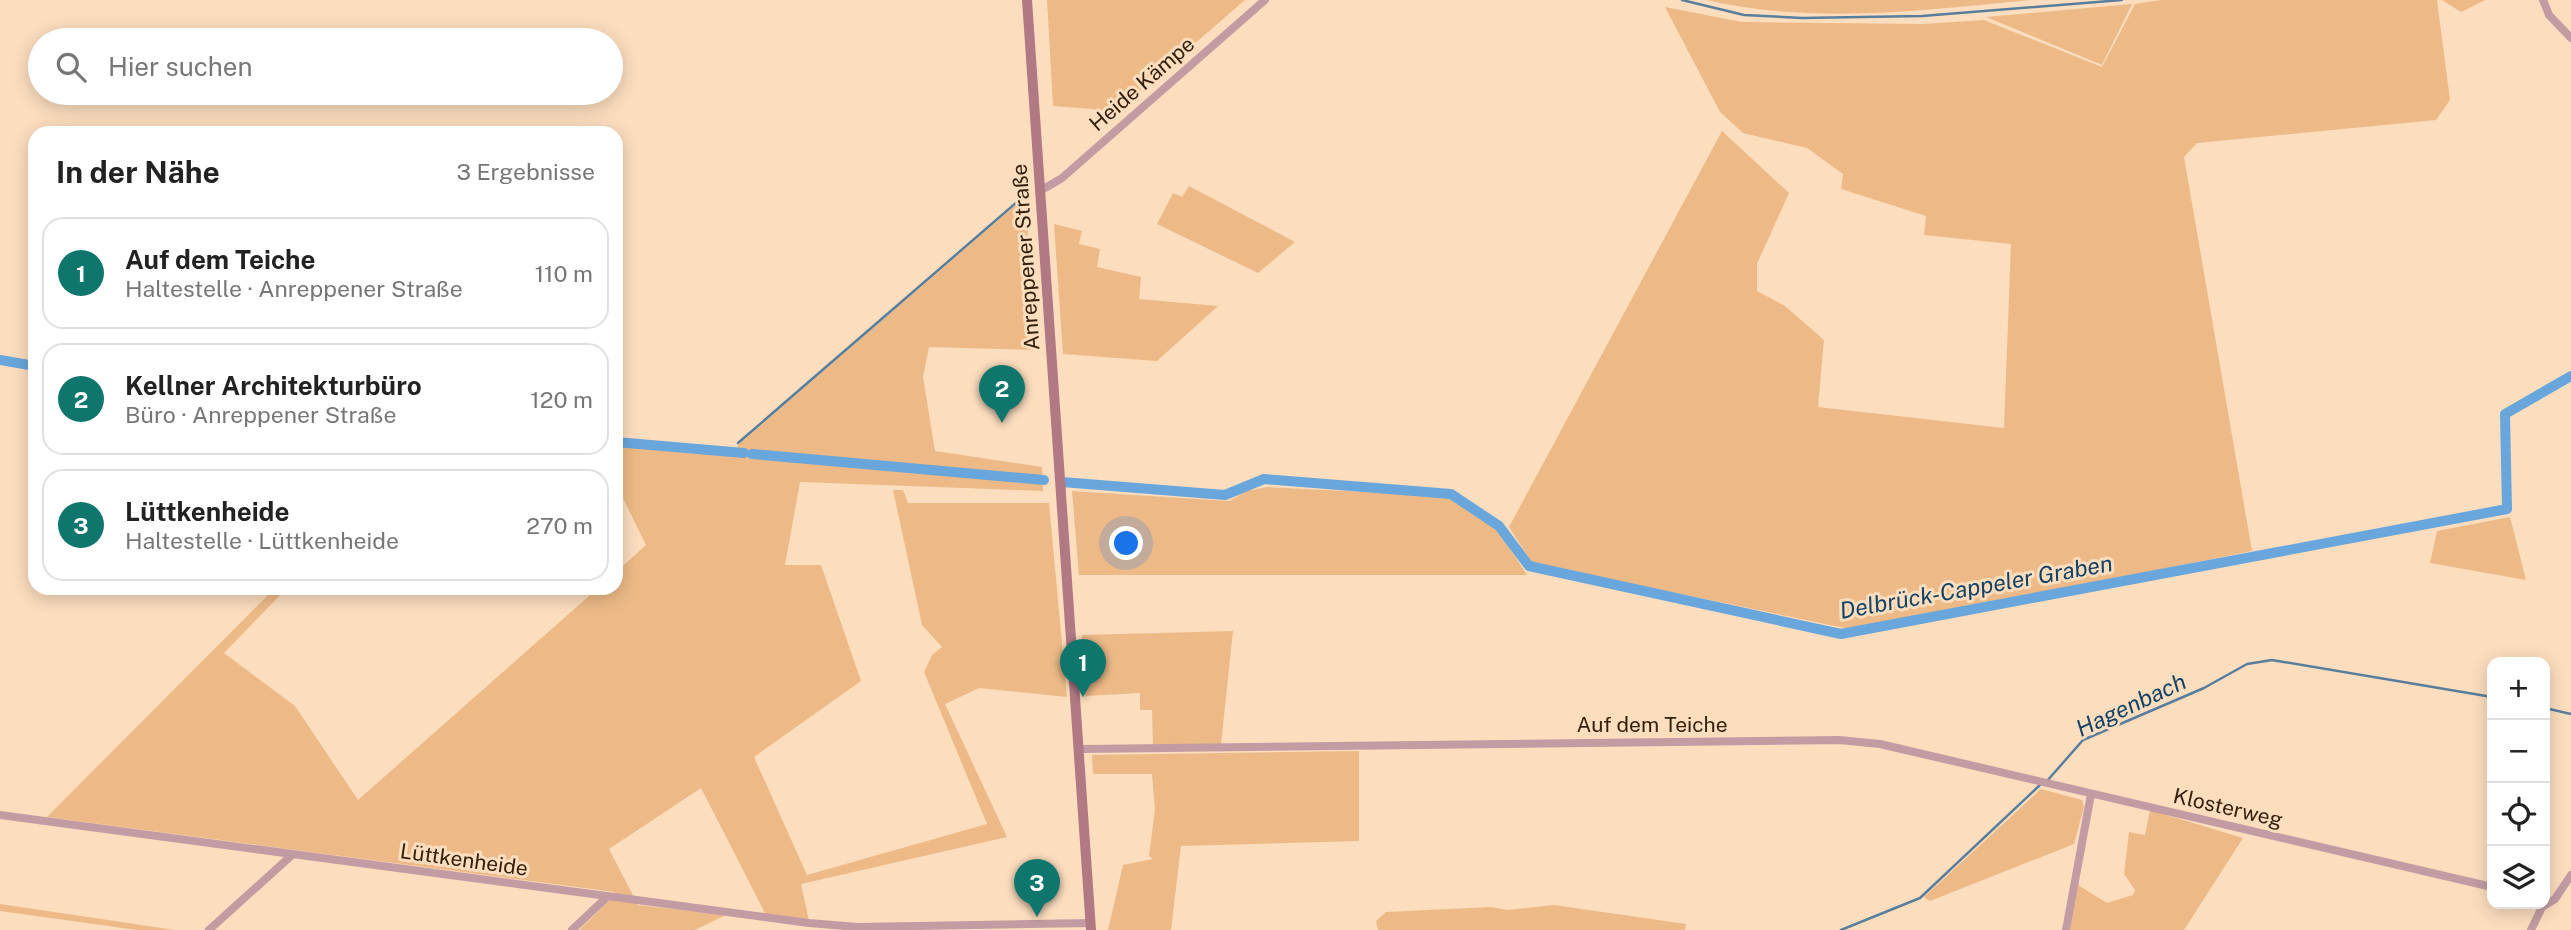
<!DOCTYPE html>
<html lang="de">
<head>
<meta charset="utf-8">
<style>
  body { margin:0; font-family:"Public Sans",sans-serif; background:#f2f2f2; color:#222 }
  .controls { position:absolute; right:21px; bottom:21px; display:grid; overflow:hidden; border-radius:14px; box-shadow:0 4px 18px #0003 }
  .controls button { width:63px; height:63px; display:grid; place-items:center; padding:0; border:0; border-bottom:2px solid #e0e0e0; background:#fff; color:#222; font:35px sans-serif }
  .you { position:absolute; left:1127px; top:544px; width:24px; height:24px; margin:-18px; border:5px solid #fff; border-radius:50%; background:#1a73e8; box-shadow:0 0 0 10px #1a73e833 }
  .badge { display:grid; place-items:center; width:46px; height:46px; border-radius:50%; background:#0f766e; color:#fff; font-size:23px; font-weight:700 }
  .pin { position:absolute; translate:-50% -58px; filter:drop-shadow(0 2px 4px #0008) }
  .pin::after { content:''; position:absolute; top:37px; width:24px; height:21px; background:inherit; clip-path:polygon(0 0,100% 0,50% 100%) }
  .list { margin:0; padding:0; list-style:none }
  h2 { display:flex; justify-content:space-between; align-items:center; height:91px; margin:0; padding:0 28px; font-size:30px }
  h2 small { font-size:23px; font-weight:400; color:#767676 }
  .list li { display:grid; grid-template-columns:46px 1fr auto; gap:21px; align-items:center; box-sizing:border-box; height:112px; margin:0 14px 14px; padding:0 14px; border:2px solid #e0e0e0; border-radius:21px }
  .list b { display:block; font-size:26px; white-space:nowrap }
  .list p { margin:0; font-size:23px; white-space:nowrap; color:#767676 }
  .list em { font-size:23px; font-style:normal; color:#767676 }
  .icon { flex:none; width:38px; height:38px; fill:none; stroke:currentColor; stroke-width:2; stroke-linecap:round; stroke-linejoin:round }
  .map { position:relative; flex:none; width:2571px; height:930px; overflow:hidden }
  .search { position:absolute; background:#fff; box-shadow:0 4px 18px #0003; left:28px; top:28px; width:595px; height:77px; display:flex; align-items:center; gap:18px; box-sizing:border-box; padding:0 24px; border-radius:38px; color:#767676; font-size:26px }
  .panel { position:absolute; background:#fff; box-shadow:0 4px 18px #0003; left:28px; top:126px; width:595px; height:469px; border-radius:21px }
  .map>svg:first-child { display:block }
</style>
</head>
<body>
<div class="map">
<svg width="2571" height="930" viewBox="0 0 2571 930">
  <rect width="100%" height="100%" fill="#fcddbe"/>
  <path fill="#edba87" d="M1047 0H1245L1117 111 1053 106Z
    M1707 0H2031C1925 10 1812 25 1707 0Z
    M2161 0H2437L2450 100 2436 120 2197 143 2184 157 2252 551 1854 630 1532 563 1509 527 1722 131 1789 193 1757 264V291L1738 281 1785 306 1824 340 1818 407 2004 428 2011 244 1924 235 1926 216 1841 189 1843 174 1807 148 1743 133 1720 112 1665 7 1742 22 1922 24 1984 20 2102 67 2135 4Z
    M2442 0H2485L2461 12Z
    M2132 4 2102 65 1986 17Z
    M1189 186 1295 242 1258 273 1157 224 1173 193 1182 197Z
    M1025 197 1036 350 929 347 923 377 935 451 1042 467 1043 491 800 482 785 565H821L861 681 754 757 807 875 987 824 924 672 932 655 942 647 922 625 893 490H903L908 503H1049L1067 697 979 688 945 704 1007 837 801 884 809 921 766 915 701 788 609 849 638 905 726 915 695 930H579L611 899 614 892 47 817 275 588H287L224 653 295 706 358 800 598 588H616V572L646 545 616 484V445L733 455 739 444Z
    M1054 224 1082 231 1079 244 1100 249 1097 267 1141 277 1139 299 1218 306 1157 361 1063 354Z
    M1267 487 1447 496 1499 531 1527 575H1079L1072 491 1229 501 1247 491Z
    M2510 517 2526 580 2430 563 2437 531Z
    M1233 631 1221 744 1153 746 1152 710H1140V693L1085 696 1082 635Z
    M1359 751V841L1181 846 1171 930H1108L1123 865 1153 859 1149 856 1155 810 1152 774H1093L1092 755Z
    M2041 789 2082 800 2084 807 2074 844 1930 901 1924 897Z
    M2150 810 2243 838 2184 930H2070L2078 885 2107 903 2133 895 2135 890 2124 874 2129 832 2145 835Z
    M0 904 175 930H137L0 911Z
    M1554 905 1686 924 1685 930H1378L1376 921 1386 912 1491 907 1508 910Z"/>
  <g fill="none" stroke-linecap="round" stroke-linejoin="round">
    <path stroke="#587e9d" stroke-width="2.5" d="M1682 0 1744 15 1802 18 1922 16 2122 0
      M738 443 1024 196
      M2545 708 2571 714
      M2047 781 2083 740 2204 688 2247 664 2272 660 2492 697
      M1841 930 1920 898 2041 784"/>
    <path stroke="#68a6dc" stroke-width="10" d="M0 360 35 366
      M616 442 744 453
      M752 454 1044 480
      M1062 482 1225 495 1264 479 1451 494 1499 526 1529 566 1841 634 2507 509 2505 414 2571 376"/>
    <path stroke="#c39ca3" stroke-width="8" d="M2543 0 2549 15 2571 38
      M1040 191 1062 178 1265 0
      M1081 749 1839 740 1880 744 2492 887
      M0 815 809 923 857 927 1091 923
      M209 930 293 854
      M572 930 607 897
      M2066 930 2091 794
      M2531 930 2542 907 2555 899 2571 875"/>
    <path stroke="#b07984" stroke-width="10" d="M1027 0 1091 930"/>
  </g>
  <g text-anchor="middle" stroke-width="6" stroke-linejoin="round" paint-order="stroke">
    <g font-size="21" fill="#34210b" stroke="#fcddbe">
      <text transform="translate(1142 84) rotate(-41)" y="7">Heide Kämpe</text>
      <text transform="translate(1026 257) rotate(-94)" y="7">Anreppener Straße</text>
      <text x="1652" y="732">Auf dem Teiche</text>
      <text transform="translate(2228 808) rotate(13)" y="7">Klosterweg</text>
      <text transform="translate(464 860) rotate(8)" y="7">Lüttkenheide</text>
    </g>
    <g font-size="23" font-style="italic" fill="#144266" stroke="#fcddbe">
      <text transform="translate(1976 587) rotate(-10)" y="8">Delbrück-Cappeler Graben</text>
      <text transform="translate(2131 705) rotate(-25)" y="8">Hagenbach</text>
    </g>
  </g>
</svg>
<div class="controls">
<button>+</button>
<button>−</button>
<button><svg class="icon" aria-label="locate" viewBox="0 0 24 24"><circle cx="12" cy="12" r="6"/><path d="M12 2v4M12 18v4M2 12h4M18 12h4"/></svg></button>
<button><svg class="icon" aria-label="layers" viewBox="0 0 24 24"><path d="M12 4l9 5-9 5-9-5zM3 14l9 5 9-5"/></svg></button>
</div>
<div class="you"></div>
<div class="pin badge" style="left:1083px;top:697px">1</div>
<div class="pin badge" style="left:1002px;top:423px">2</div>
<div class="pin badge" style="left:1037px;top:917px">3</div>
<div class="search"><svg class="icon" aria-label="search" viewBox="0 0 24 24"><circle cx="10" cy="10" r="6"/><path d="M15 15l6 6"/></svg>Hier suchen</div>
<section class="panel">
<h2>In der Nähe<small>3 Ergebnisse</small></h2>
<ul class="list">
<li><span class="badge">1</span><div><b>Auf dem Teiche</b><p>Haltestelle · Anreppener Straße</p></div><em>110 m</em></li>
<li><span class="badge">2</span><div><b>Kellner Architekturbüro</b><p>Büro · Anreppener Straße</p></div><em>120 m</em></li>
<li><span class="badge">3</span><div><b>Lüttkenheide</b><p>Haltestelle · Lüttkenheide</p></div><em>270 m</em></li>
</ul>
</section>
</div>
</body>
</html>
